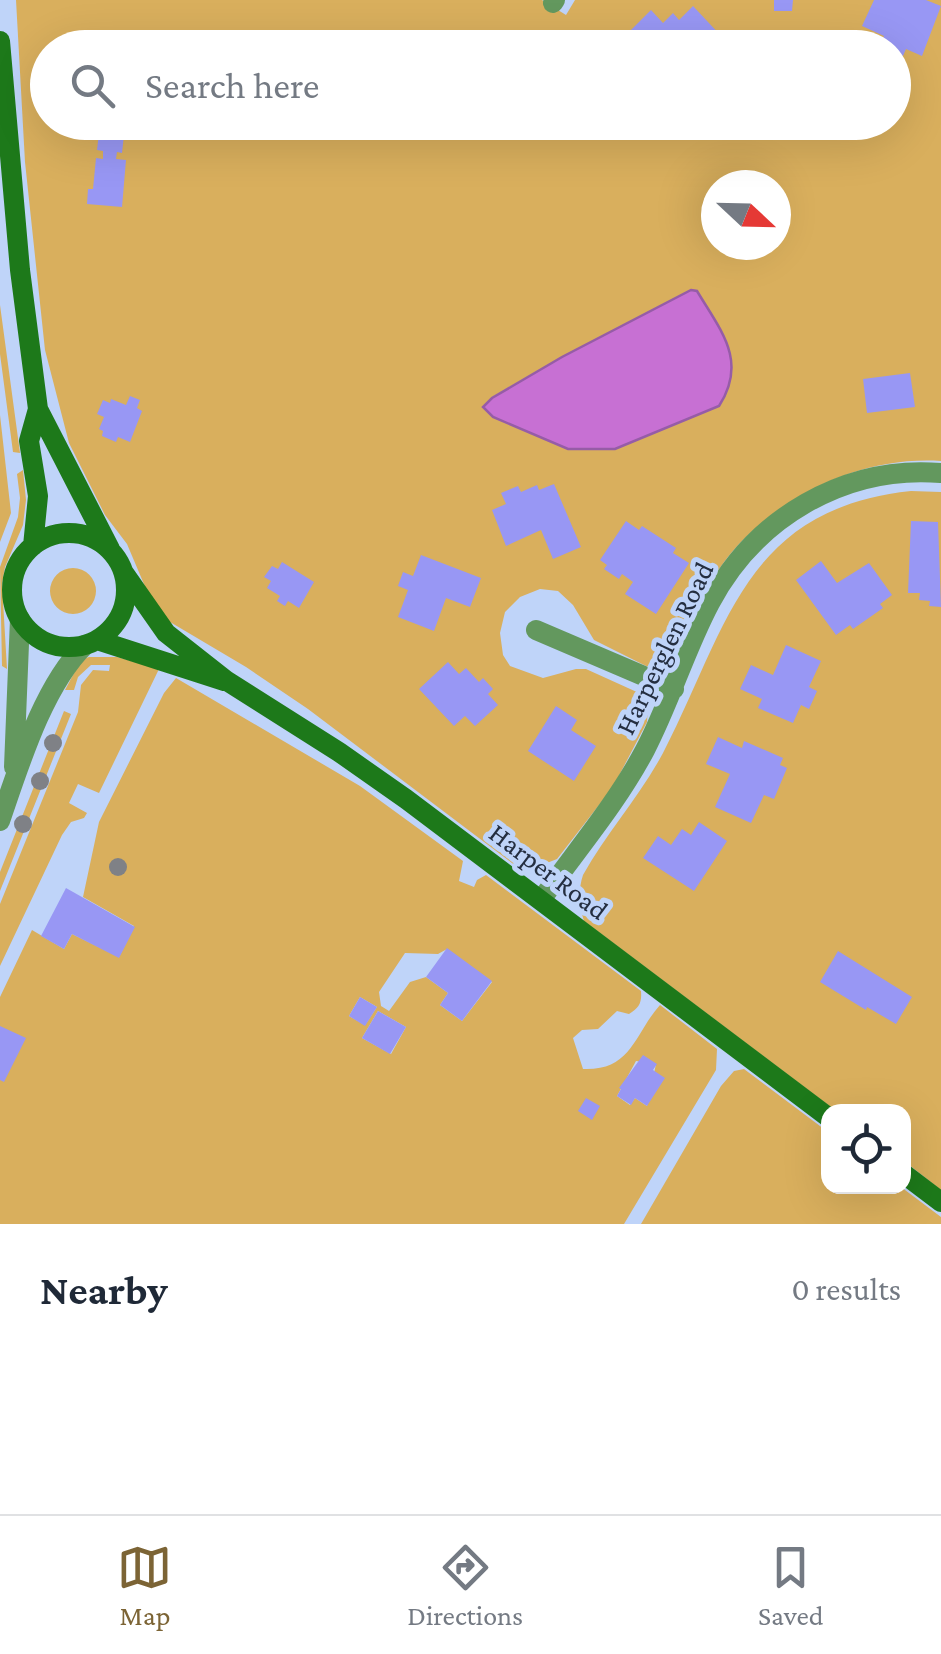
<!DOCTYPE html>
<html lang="en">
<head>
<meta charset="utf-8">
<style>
  body { margin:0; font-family:"Crimson Pro",serif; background:#f6f6f7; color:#1f2937 }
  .controls { position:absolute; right:30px; bottom:30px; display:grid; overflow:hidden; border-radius:20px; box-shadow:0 10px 40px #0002 }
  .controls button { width:90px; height:90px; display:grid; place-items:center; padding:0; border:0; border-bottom:2px solid #e0e1e3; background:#fff; color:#1f2937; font:50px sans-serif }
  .compass { position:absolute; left:701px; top:170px; width:90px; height:90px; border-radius:50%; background:#fff; box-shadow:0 10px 40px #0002; rotate:112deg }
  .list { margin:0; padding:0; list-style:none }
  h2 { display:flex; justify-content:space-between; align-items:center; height:130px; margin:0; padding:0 40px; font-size:42px }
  h2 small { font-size:32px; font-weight:400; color:#747a83 }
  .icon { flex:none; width:55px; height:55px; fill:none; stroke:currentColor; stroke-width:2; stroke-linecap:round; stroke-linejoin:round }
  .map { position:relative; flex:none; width:941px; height:1224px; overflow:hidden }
  .search { position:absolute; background:#fff; box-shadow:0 10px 40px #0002; left:30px; right:30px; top:30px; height:110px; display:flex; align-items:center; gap:25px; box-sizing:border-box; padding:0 35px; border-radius:55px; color:#747a83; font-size:38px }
  .sheet { height:290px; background:#fff }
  nav { display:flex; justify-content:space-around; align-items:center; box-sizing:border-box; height:140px; border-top:2px solid #e0e1e3; background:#fff; font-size:28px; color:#747a83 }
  nav a { display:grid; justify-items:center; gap:5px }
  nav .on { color:#7c6435 }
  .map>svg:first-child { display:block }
</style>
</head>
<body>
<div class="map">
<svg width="941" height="1224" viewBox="0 0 941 1224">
  <rect width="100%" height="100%" fill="#bfd4f9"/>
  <path fill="#d9af5d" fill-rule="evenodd" d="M16 0H542L566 15 575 0H941V461C867 456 791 490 740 543 709 575 690 623 670 662L658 668 646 666 594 640 573 605 558 591 540 589 520 597 505 612 500 633 503 655 510 666 543 678 576 669H586L639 693 648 704 647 722 613 787 557 859 524 872 308 709 246 667 165 619 149 596 127 544 105 515 69 443 45 350 25 162ZM48 48H894V122H48ZM716 185H776V245H716ZM691 290 615 449H568L484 408 492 397 562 357Z
    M0 305 20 453 13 452 0 354Z
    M0 415 11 513 0 542Z
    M23 470 26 500 23 525 5 567 2 584 7 669 2 666 0 567 18 517 20 498 17 474Z
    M911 491 941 492V1190L904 1161V1112L836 1111 584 921C579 906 578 890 583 875 607 832 640 796 663 753 728 627 744 509 911 491Z
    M50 591a23 23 0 1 1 46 0a23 23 0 1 1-46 0Z
    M89 657H117L159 669 99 793 78 784 69 803 87 813 84 818 71 822 62 835 0 966V904L78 712 81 685 93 670 109 671 110 665H91L78 677 74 690H65L81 660Z
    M176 678 360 786 463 861 459 881 474 887 477 880 486 875 641 991C642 1003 639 1008 629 1014L617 1011 598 1029 582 1030 573 1038 583 1069C632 1071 634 1034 660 1005L717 1049 716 1070 624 1224H0V997L32 930 64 949 72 934 119 957 134 926 83 897 99 822 164 693ZM447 949 492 982 462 1021 440 1005 448 993 426 977 410 982 389 1011 381 1006 379 992 405 953 438 954ZM360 997 377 1007 365 1025 349 1016ZM378 1011 406 1027 391 1054 362 1038ZM636 1061 656 1064 647 1106 635 1098 630 1105 617 1096Z
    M64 711 71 714 0 891V872Z
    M744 1069 828 1132V1186L901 1187 941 1217V1224H641L721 1086 734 1071Z"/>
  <path fill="#c770d3" stroke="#965ca7" stroke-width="2.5" d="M691 290 697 291C721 331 748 361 719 406L615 449H568L493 417 483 407 492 398 562 357Z"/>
  <path fill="#9897f4" d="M774 0H793L792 11H774Z
    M874 0H926L941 6 922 56 906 49 903 56 894 51V48L880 45 884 36 862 26Z
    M693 6 723 38 713 48H642L628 33 651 10 663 23 673 13 679 20Z
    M99 133 124 135 122 153 117 152 116 159 126 160 122 207 87 204 88 189H93L96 158 103 159V151L97 150Z
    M910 373 915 407 867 413 863 379Z
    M130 396 140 400 137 408 142 411 130 442 118 437 116 442 102 436 103 431 99 429 104 417 97 414 103 400 110 403 111 399 126 405Z
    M554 484 581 547 553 559 541 530 506 546 492 510 506 504 501 493 518 486 521 492 537 485 539 490Z
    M626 521 639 530 642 526 676 548 673 553 689 563 656 614 625 594 633 582 622 574 619 579 604 569 607 565 600 560Z
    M911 521 938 522 941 607 929 606 930 601 919 600 920 593H908Z
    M421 555 481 578 470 607 446 598 434 631 398 617 408 590 398 586 403 572 413 576Z
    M821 561 837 583 869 563 892 595 880 604 883 608 853 629 850 625 836 635 796 580Z
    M282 562 314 582 299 608 288 601 285 606 277 601 280 596 267 588 271 581 264 577 272 566 278 569Z
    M786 645 821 661 809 687 817 691 809 709 801 705 793 723 758 708 762 699 740 689 751 665 773 675Z
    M448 662 459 674 466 668 479 682 483 678 493 689 488 694 498 705 475 726 465 716 454 726 419 689Z
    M556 706 577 720 571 730 596 746 574 781 528 751Z
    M718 737 742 748 744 741 783 758 780 765 787 768 774 799 764 795 751 823 715 807 730 774 706 764Z
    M699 822 727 841 694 891 643 858 658 836 671 845 682 829 691 835Z
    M66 888 135 927 119 958 72 934 64 949 41 936Z
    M447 948 492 981 462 1021 440 1005 448 993 426 977Z
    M838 951 912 997 896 1024 867 1007 866 1010 820 982Z
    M360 997 377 1007 365 1026 349 1016Z
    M378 1011 406 1027 390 1054 362 1038Z
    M0 1026 26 1038 4 1082 0 1080Z
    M643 1055 657 1064 653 1070 665 1078 647 1106 635 1098 631 1105 617 1096 621 1089 619 1088Z
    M586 1098 600 1106 592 1120 578 1111Z"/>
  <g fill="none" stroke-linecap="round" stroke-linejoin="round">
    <path stroke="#63985e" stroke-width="20" d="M553 3 555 0
      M536 630 674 689
      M14 767 20 619
      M0 821C19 766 43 686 85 645
      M541 900C576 851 617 803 645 750 670 702 685 650 710 603 755 518 844 465 941 473"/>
    <path stroke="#1d791a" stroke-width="20" d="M0 41 20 270 38 409 29 441 38 496 33 546
      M38 409 110 549
      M12 590a57 57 0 1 1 114 0a57 57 0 1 1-114 0Z
      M124 573 166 633 227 681 339 752 406 799 828 1117
      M97 640 224 681
      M904 1174 941 1202"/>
  </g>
  <g fill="#7f8186">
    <circle cx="53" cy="743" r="9"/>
    <circle cx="40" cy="781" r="9"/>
    <circle cx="23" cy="824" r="9"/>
    <circle cx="118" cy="867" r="9"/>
  </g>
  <g text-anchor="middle" stroke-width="10" stroke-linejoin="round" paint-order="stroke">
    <g font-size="28" fill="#242e40" stroke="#bfd4f9">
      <text transform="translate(664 648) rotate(-64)" y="10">Harperglen Road</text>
      <text transform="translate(549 871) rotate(37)" y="10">Harper Road</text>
    </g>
  </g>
</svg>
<div class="controls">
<button><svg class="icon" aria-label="locate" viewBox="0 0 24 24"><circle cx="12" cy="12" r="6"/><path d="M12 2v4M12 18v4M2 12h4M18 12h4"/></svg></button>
</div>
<svg class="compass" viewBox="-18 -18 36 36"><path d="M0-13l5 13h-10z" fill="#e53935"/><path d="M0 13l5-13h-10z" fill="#747a83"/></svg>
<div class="search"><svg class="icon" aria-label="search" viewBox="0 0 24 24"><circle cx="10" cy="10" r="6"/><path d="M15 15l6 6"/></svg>Search here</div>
</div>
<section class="sheet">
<h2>Nearby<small>0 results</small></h2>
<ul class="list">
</ul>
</section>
<nav>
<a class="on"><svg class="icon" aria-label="map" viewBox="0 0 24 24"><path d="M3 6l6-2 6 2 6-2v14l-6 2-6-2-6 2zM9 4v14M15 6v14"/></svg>Map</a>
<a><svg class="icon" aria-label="directions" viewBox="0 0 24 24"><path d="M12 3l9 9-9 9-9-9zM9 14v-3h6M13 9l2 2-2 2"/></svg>Directions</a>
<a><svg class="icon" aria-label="saved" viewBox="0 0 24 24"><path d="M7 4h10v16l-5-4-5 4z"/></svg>Saved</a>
</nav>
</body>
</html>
